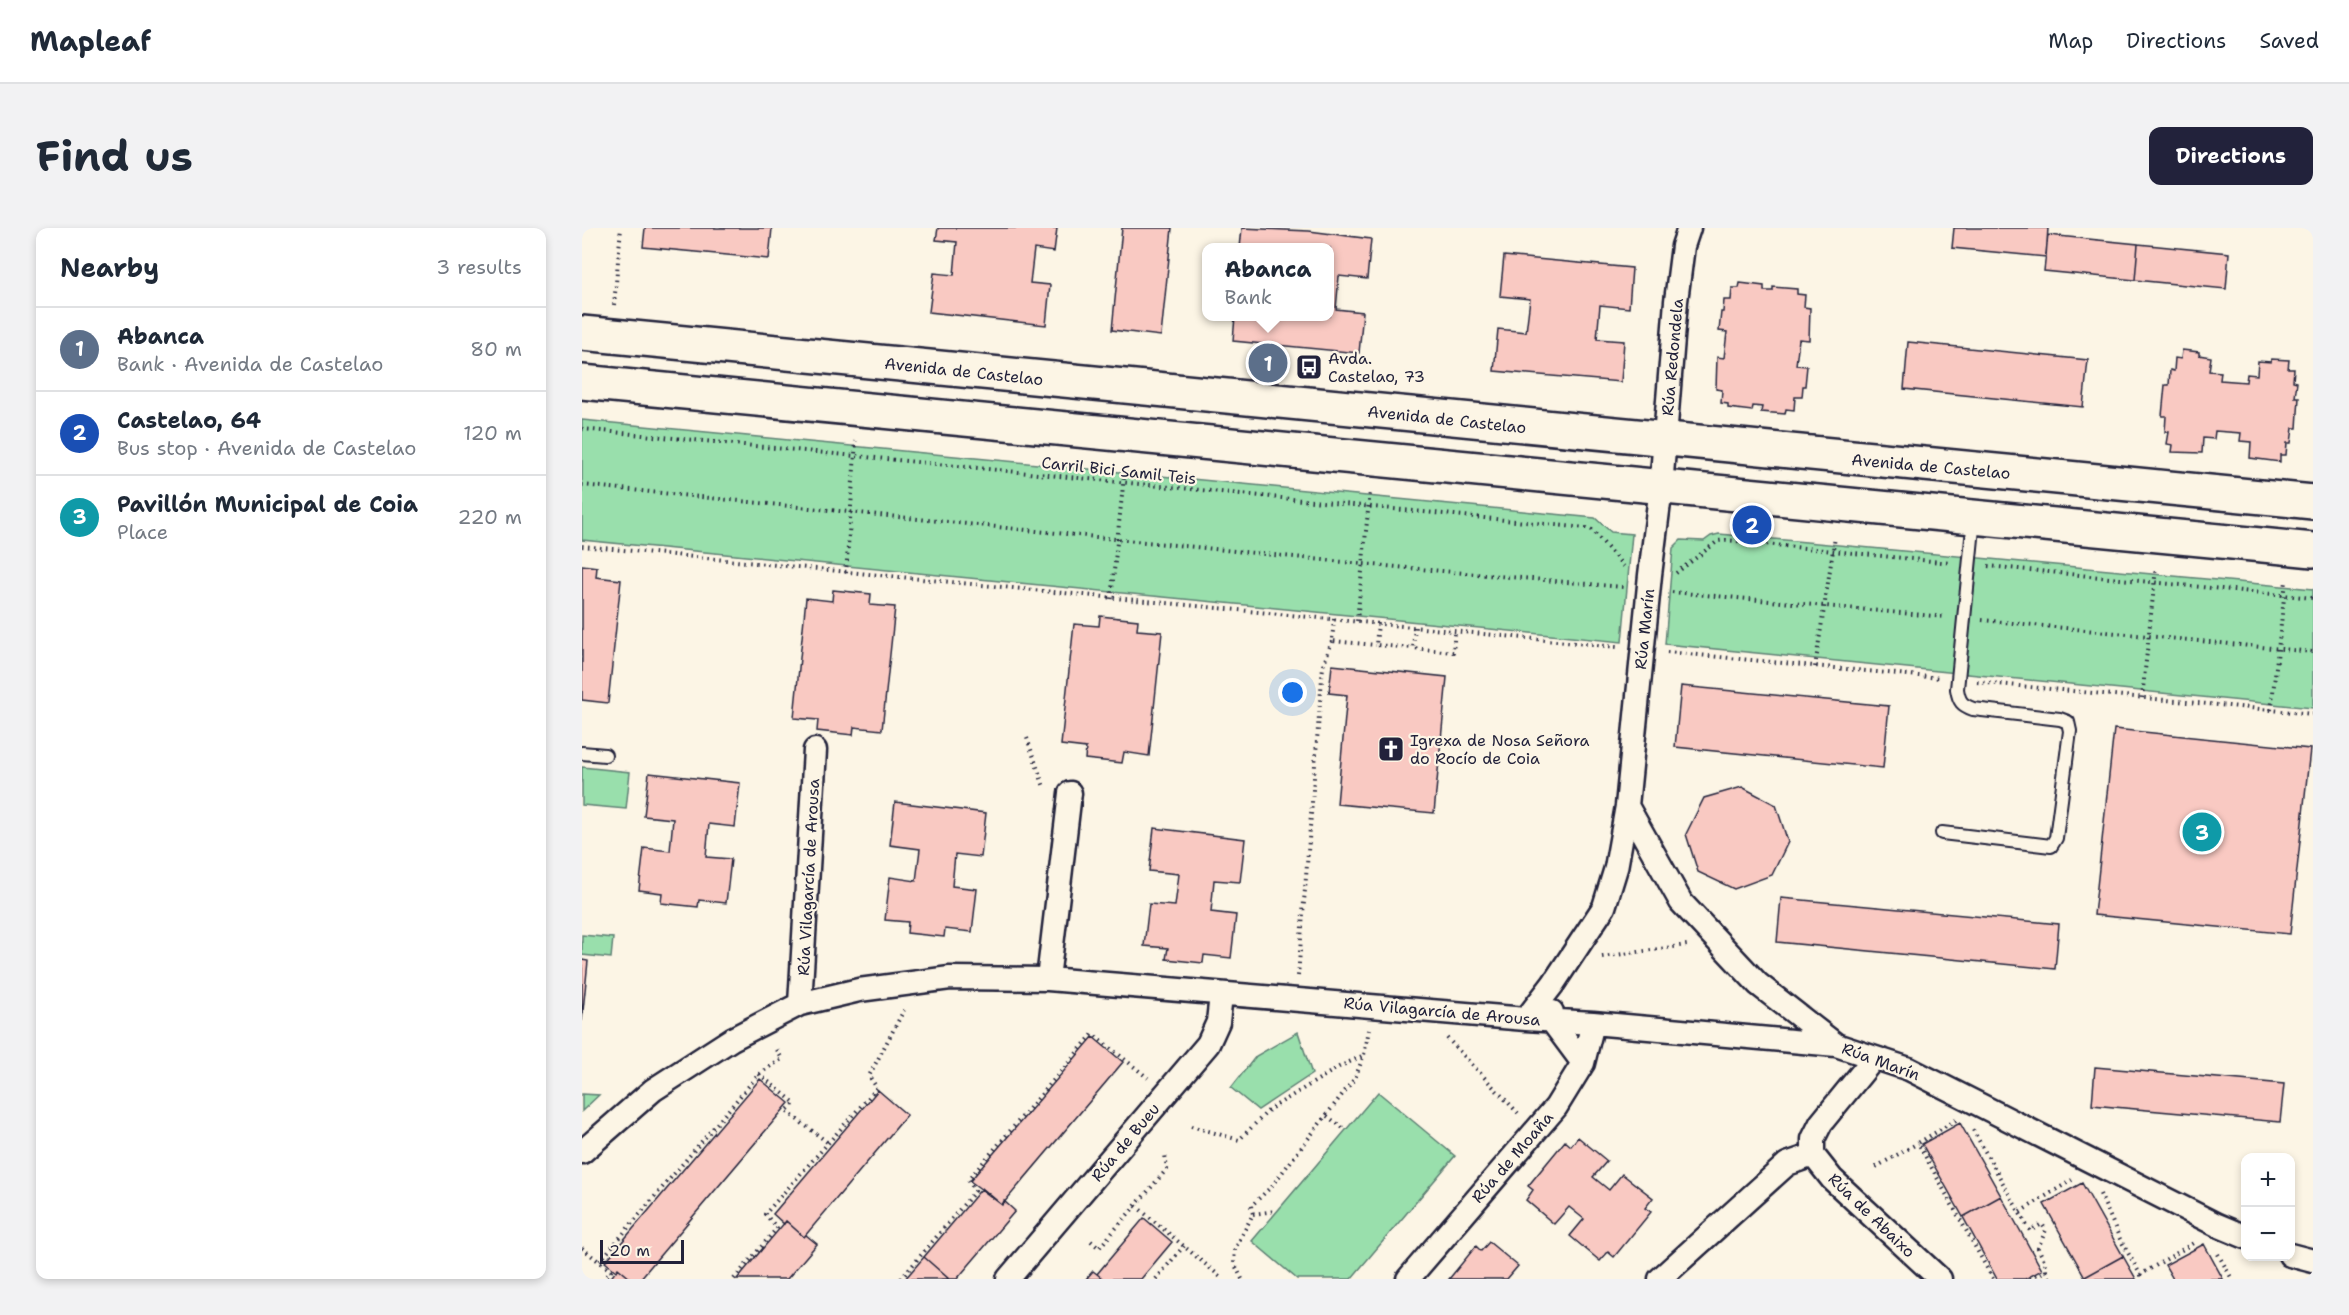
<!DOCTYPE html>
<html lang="en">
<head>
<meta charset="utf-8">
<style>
  body { margin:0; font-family:"Shantell Sans",sans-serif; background:#f2f2f3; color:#1f2937 }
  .controls { position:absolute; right:18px; bottom:18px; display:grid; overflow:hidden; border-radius:12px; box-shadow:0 3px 9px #0003 }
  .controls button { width:54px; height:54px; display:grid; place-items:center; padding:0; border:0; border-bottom:2px solid #e0e1e3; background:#fff; color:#1f2937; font:30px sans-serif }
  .scale { position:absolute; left:18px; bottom:15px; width:84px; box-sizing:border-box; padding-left:6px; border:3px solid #22223b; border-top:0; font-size:16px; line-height:21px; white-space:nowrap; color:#22223b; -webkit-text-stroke:4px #fcf5e5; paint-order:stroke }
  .you { position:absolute; left:711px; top:465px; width:21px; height:21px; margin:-15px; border:4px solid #fff; border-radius:50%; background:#1a73e8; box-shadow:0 0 0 9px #1a73e833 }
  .badge { display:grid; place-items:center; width:39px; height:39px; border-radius:50%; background:#22223b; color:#fff; font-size:20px; font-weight:700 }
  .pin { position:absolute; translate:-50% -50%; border:3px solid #fff; box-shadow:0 2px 6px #0006 }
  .popup { position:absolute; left:620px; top:15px; width:132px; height:78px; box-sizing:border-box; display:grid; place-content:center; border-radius:12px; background:#fff; filter:drop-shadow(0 2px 4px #0005); font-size:20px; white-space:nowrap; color:#747a83 }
  .popup b { font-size:22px; color:#1f2937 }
  .popup::after { content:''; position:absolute; left:50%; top:100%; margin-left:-12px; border:12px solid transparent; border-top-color:#fff }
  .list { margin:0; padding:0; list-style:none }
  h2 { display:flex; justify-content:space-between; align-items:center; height:78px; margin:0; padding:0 24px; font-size:26px }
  h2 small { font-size:20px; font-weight:400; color:#747a83 }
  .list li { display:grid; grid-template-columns:39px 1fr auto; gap:18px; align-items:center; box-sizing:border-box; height:84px; padding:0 24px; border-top:2px solid #e0e1e3 }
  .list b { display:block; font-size:22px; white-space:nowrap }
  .list p { margin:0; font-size:20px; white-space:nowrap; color:#747a83 }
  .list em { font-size:20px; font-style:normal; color:#747a83 }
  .map { position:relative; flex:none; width:1731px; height:1051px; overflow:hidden; border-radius:12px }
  header { display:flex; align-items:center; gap:36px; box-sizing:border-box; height:84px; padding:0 30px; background:#fff; border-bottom:2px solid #e0e1e3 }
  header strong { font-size:28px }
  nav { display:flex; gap:33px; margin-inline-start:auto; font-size:21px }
  .intro { display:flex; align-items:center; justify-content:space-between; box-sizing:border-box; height:144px; padding:0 36px }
  h1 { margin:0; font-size:42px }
  .button { padding:15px 27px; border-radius:12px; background:#22223b; color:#fff; font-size:21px; font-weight:700 }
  main { display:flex; gap:36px; padding:0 36px }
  aside { flex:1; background:#fff; border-radius:12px; box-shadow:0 3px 9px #0003 }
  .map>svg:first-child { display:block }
</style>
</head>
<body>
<header>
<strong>Mapleaf</strong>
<nav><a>Map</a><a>Directions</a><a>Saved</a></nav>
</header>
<div class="intro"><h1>Find us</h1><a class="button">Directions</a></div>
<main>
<aside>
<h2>Nearby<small>3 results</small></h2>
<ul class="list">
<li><span class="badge" style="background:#5c6f8a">1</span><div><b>Abanca</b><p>Bank · Avenida de Castelao</p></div><em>80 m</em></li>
<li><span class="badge" style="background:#1a4fb4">2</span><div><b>Castelao, 64</b><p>Bus stop · Avenida de Castelao</p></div><em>120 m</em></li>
<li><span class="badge" style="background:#0f9aa8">3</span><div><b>Pavillón Municipal de Coia</b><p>Place</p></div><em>220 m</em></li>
</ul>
</aside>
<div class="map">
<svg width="1731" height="1051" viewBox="0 0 1731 1051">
  <rect width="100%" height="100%" fill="#fcf5e5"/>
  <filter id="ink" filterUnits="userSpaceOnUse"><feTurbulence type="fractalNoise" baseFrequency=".0167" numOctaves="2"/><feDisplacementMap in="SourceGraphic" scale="12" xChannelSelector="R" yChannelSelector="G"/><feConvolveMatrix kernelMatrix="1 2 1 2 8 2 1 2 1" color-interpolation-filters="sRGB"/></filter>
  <g filter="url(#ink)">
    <path fill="#99dfac" stroke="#5e8074" stroke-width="1.5" d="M0 192 1013 290 1029 304 1050 306 1040 414 0 312Z
      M1137 306 1731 361V480L1083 416 1091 320 1099 312 1122 313 1129 308Z
      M0 539 48 544 44 581 0 577Z
      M0 707 31 710 29 730 0 727Z
      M716 804 730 846 676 882 649 860 674 828Z
      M796 864 873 928 769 1051H715L670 1013Z
      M0 866 17 867 0 883Z"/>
    <path fill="#f9c9c2" stroke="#22223b" stroke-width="1.5" d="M63 0H190L187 31 61 19Z
      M356 0H475L472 24 452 21 448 55 468 57 464 97 347 84 352 45 372 47 375 14 354 12Z
      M540 0H590L579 108 530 102Z
      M660 0 727 3 789 11 785 51 757 48 754 81 781 84 777 125 651 113 653 88H748V20H658Z
      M1372 0H1466L1464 29 1370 20Z
      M1466 7 1556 16 1553 52 1462 43Z
      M1556 16 1647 25 1644 61 1553 52Z
      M922 28 1050 40 1047 80 1018 77 1015 111 1042 113 1039 154 912 143 916 101 944 104 948 71 918 68Z
      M1158 55 1182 58V63H1191V59L1215 61V66L1223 67 1222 79 1228 80 1227 112 1217 111 1214 137 1225 138 1223 158H1221L1220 169H1213L1212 182 1204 181 1203 186 1179 184 1180 179 1171 178 1170 183 1146 180V176L1139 175 1140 162 1134 161 1135 129 1142 130 1145 104 1137 103 1139 84H1141L1142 72H1149L1150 60H1157Z
      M1326 114 1506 132 1501 179 1322 161Z
      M1600 122 1617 124V127L1629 129 1627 143 1639 144 1638 152 1664 154 1665 146 1675 147 1676 133 1689 134V131L1707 132 1706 141H1712L1711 153 1715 154 1713 169H1717L1715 200H1711L1709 215H1705L1704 227H1698V234L1668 230 1669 214 1658 213 1659 205 1633 203 1632 211 1621 210 1620 225 1590 224 1591 217 1585 216 1587 204H1583L1584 188H1580L1583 157H1587L1588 142 1592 143 1593 130 1599 131Z
      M0 337 15 339 14 349 39 352 26 475 0 472Z
      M251 362 289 366 288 377 313 379 300 502 272 499 271 507 235 503 236 492 212 490 224 370 250 373Z
      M518 388 556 392 555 402 580 404 567 528 542 524 540 535 503 531 504 520 479 517 492 396 517 398Z
      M750 437 865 449 852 585 755 576 765 467 747 465Z
      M1099 458 1307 478 1301 540 1093 519Z
      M1532 501 1728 521 1708 706 1512 687Z
      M67 545 158 555 153 599 127 596 124 629 149 631 144 675 117 672 116 679 79 675 80 665 57 662 62 620 88 623 91 591 62 588Z
      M1160 559 1194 577 1206 614 1190 647 1152 661 1116 644 1104 606 1122 570Z
      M313 574 404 585 399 629 373 626 370 658 395 661 390 704 363 701 362 709 325 705 326 694 303 692 308 649 334 653 338 621 308 617Z
      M572 600 663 611 658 654 632 652 629 684 654 687 649 730 622 727 621 735 584 731 586 720 562 718 567 676 593 678 597 646 567 643Z
      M1199 670 1477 696 1473 741 1195 714Z
      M0 732 6 733 0 793Z
      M511 809 541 834 420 977 388 953Z
      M1513 839 1702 856 1698 894 1510 877Z
      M178 851 207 875 58 1051H49L36 1040 34 1043 23 1034Z
      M296 862 325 887 222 1009 204 993 202 996 191 986Z
      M1378 895 1419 968 1381 989 1340 916Z
      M996 909 1025 933 1011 949 1027 962 1040 946 1071 970 1063 980 1069 984 1032 1029 1026 1024 1018 1033 988 1008 1002 991 987 979 972 996 944 972 951 962 946 958 983 913 989 918Z
      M1500 955 1541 1028 1503 1049 1462 976Z
      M400 960 420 977 422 973 433 983 375 1051H367L342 1029Z
      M1419 968 1460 1042 1443 1051H1415L1381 989Z
      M562 990 590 1014 559 1051H521L515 1046Z
      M204 993 222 1009 224 1007 235 1016 205 1051H155Z
      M907 1014 936 1038 925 1051H867L894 1018 899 1023Z
      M1622 1016 1641 1051H1591L1583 1037Z
      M1541 1028 1554 1051H1504L1503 1049Z
      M342 1029 367 1051H323Z
      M36 1040 49 1051H28Z
      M511 1043 515 1046 521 1051H504Z"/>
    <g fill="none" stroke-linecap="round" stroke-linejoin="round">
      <defs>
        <path id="lane" d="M0 525 23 527
          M1360 605 1469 618 1474 610 1488 503 1486 494 1478 491 1391 481C1380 477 1377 474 1375 461L1392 290"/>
        <path id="street" d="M1045 578 1099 674 1176 756 1254 817 1327 841 1635 997 1664 1009
          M466 751 488 565
          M218 776 233 522
          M970 784 969 792 1001 835
          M944 791 971 756 1022 679 1034 640 1045 578 1068 347 1079 259 1094 73 1101 18 1107 0
          M1292 830 1239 895 1231 911V927L1250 951 1358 1051
          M0 924 71 862 150 811 218 776 277 762 368 750 466 751 944 791 1011 795 1254 817
          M1708 1027 1731 1033
          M426 1051 626 816 636 794 639 767
          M826 1051 974 879 1001 835 1011 795
          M1078 1051 1205 936 1231 927"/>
        <path id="primary" d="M0 105 1731 274
          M0 154 1731 322"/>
      </defs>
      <use href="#lane" stroke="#22223b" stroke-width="16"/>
      <use href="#street" stroke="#22223b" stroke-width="27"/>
      <use href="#primary" stroke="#22223b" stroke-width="38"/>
      <path stroke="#22223b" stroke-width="4" stroke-dasharray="1.5 4.5" stroke-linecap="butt" d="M32 77 39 0
        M0 201 1004 300 1010 302 1044 341
        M0 257 781 336 1041 359
        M0 318 1035 419
        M1406 338 1731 370
        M264 345 274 213
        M1094 345 1136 313 1144 312 1369 335
        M1090 364 1363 389
        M529 371 543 239
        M752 391 750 413 794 417
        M1400 392 1731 424
        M775 393 788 263
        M796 395 794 417 831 420
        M833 399 831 420 871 424 873 402
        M1085 424 1358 450
        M1233 439 1253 309
        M1395 454 1731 486
        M1560 470 1574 340
        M1689 482 1704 353
        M445 510 462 559
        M1020 729 1105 717
        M716 748 741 438 750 413
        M865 810 936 885
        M177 846 213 875 204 883 245 914
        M745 888 761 900
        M1374 892 1336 915 1411 1051
        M609 898 657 912 688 881 757 839 782 827
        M1391 902 1448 1003 1460 996 1464 1002 1456 1020 1463 1034 1464 1043
        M1294 939 1336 915
        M1518 966 1538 1011 1561 1051
        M554 978 641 1051
        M1438 984 1490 952
        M671 986 693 983
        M509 1013 517 1020 585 941 583 927
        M0 1020 29 1043 22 1051
        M1636 1026 1650 1051
        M18 1033 177 846 200 831 193 818
        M1558 1047 1613 1014
        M152 1051 195 1000 183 986 295 860 287 848 322 782
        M319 1051 393 963 386 952 511 806 566 850
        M574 1051 602 1018
        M660 1051 652 1035 653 1021 671 986 669 978 689 959 773 850 782 827 787 802
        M1448 1051 1464 1043 1468 1051"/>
      <use href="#lane" stroke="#fcf5e5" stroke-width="12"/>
      <use href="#street" stroke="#fcf5e5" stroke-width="22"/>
      <use href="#primary" stroke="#fcf5e5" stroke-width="33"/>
    </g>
  </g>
  <defs>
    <symbol id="bus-square" viewBox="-11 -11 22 22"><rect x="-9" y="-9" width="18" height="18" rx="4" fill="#22223b" stroke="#fcf5e5"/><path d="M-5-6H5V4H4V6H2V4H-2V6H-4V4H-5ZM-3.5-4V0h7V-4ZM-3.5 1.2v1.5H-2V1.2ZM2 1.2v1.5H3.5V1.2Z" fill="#fff"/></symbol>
    <symbol id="church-square" viewBox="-11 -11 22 22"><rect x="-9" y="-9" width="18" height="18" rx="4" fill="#22223b" stroke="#fcf5e5"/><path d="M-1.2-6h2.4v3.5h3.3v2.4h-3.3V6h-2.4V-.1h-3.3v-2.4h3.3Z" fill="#fff"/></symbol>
  </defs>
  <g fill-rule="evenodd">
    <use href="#bus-square" x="712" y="124" width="30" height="30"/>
    <use href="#church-square" x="794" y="506" width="30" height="30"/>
  </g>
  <g text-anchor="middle" stroke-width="4.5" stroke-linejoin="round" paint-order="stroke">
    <g font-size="16" fill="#22223b" stroke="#fcf5e5">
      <text transform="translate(1090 129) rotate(-85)" y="6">Rúa Redondela</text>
      <text transform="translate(382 143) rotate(6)" y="6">Avenida de Castelao</text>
      <text transform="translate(865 191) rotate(6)" y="6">Avenida de Castelao</text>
      <text transform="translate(1349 238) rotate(5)" y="6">Avenida de Castelao</text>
      <text transform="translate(537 242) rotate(6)" y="6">Carril Bici Samil Teis</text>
      <text transform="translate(1062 401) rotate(-84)" y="6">Rúa Marín</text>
      <text transform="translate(226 649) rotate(-87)" y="6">Rúa Vilagarcía de Arousa</text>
      <text transform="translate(860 783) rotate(5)" y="6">Rúa Vilagarcía de Arousa</text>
      <text transform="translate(1299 833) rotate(20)" y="6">Rúa Marín</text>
      <text transform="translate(543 914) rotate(-50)" y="6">Rúa de Bueu</text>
      <text transform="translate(930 929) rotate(-49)" y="6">Rúa de Moaña</text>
      <text transform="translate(1290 987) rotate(44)" y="6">Rúa de Abaixo</text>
    </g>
    <g font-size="16" fill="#22223b" stroke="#fcf5e5" text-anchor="start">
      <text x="746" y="136">Avda.<tspan x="746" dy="18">Castelao, 73</tspan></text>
      <text x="828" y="518">Igrexa de Nosa Señora<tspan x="828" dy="18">do Rocío de Coia</tspan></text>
    </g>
  </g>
</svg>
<div class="controls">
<button>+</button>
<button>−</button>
</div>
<div class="scale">20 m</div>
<div class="you"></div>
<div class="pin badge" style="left:686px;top:135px;background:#5c6f8a">1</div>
<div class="popup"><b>Abanca</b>Bank</div>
<div class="pin badge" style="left:1170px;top:297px;background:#1a4fb4">2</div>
<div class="pin badge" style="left:1620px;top:604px;background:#0f9aa8">3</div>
</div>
</main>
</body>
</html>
